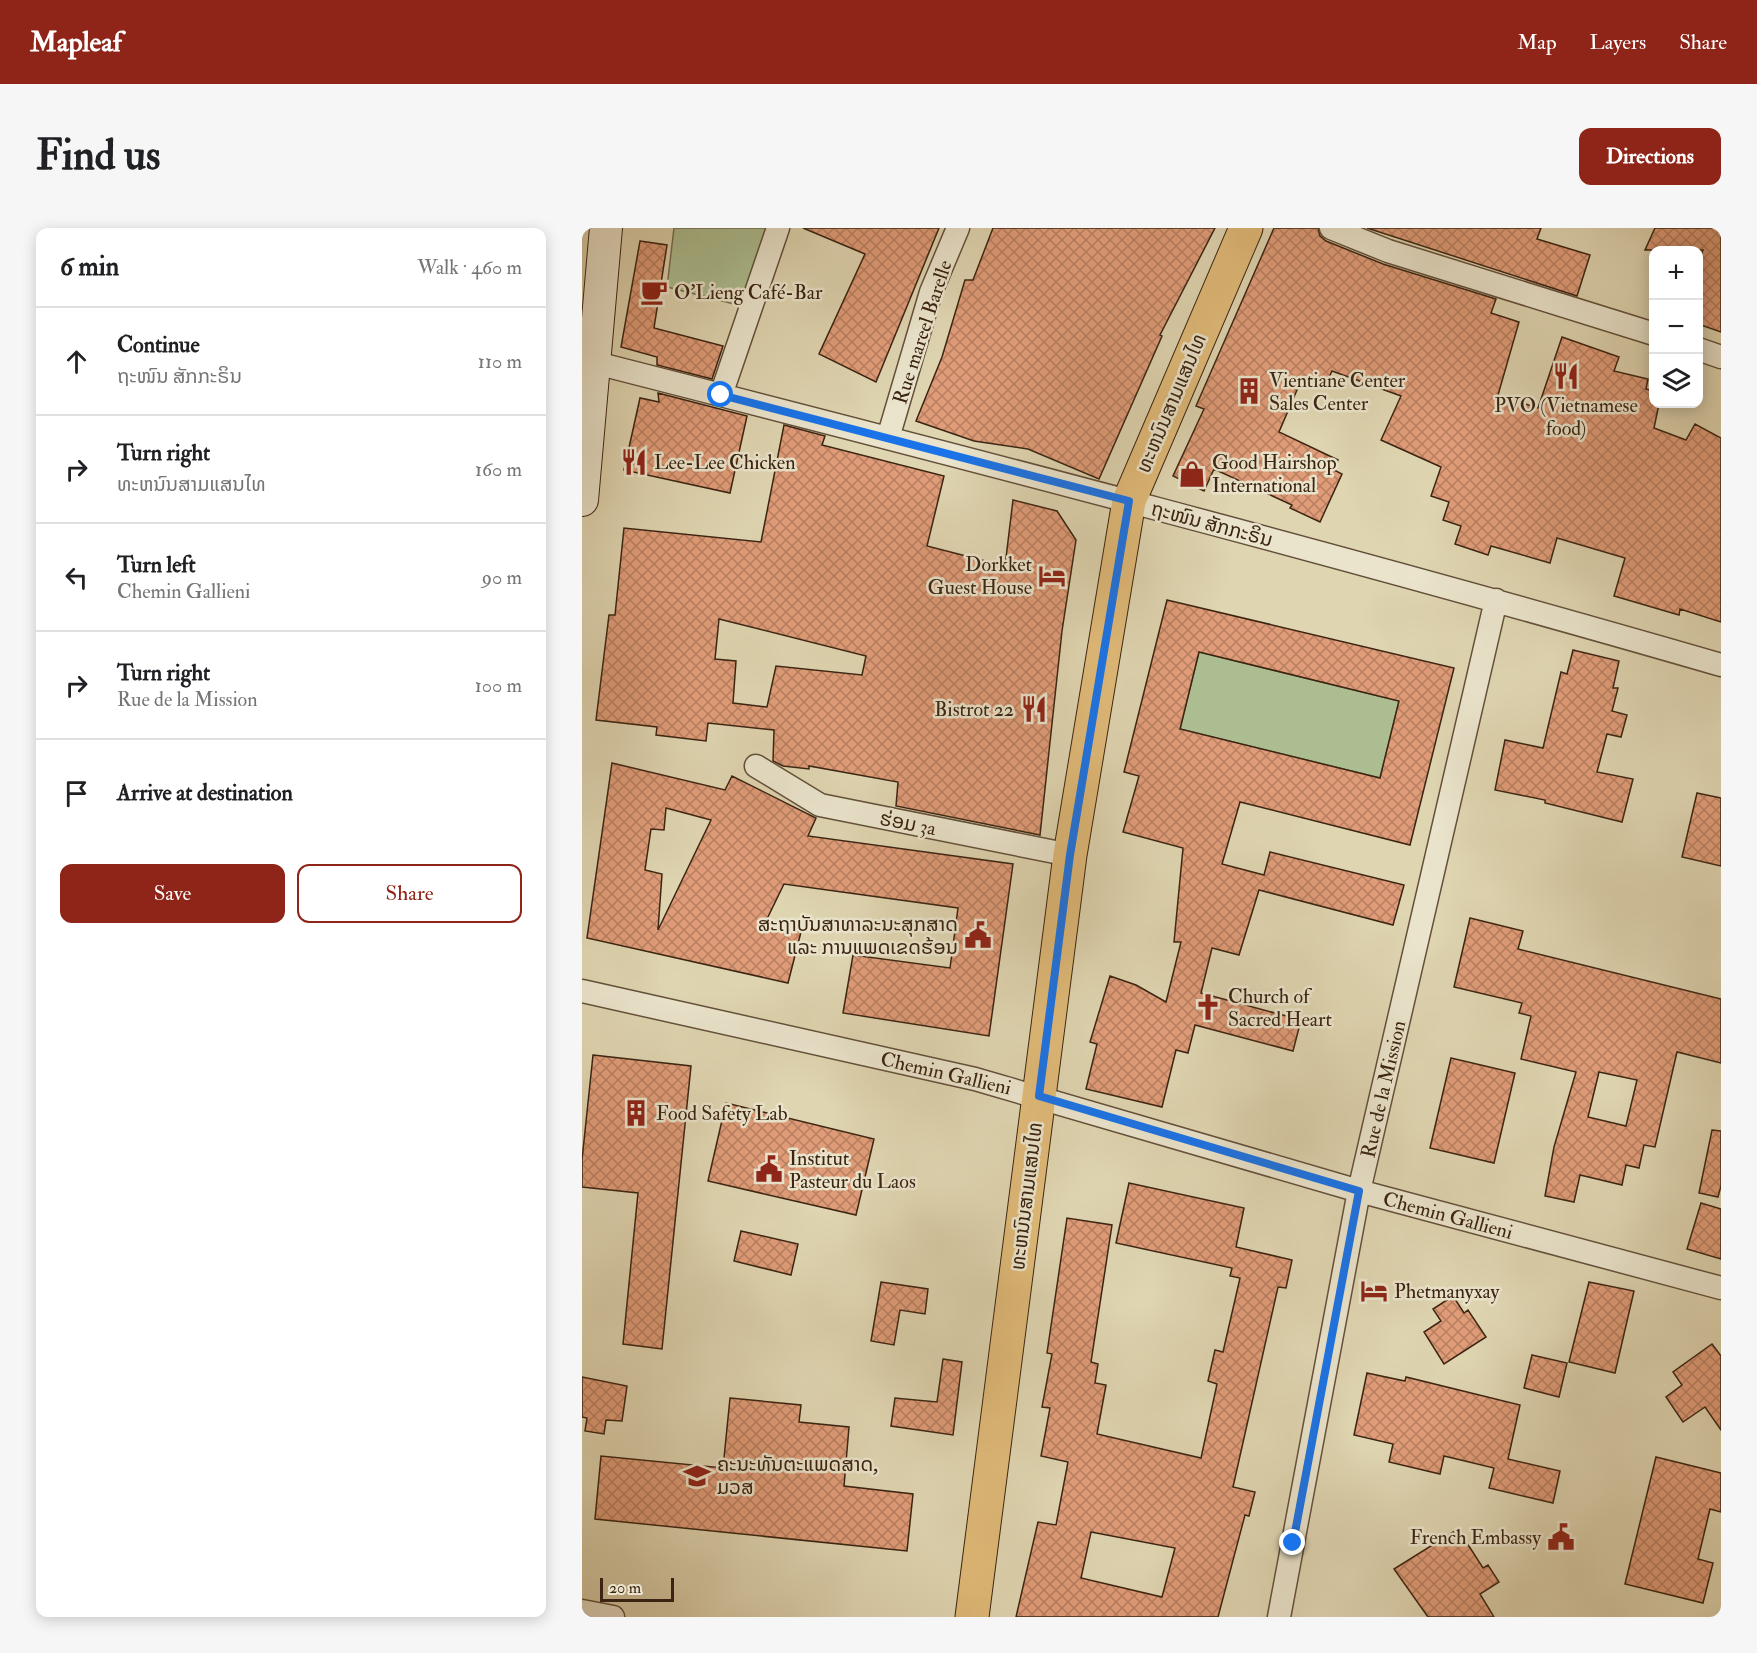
<!DOCTYPE html>
<html lang="en">
<head>
<meta charset="utf-8">
<style>
  body { margin:0; font-family:"IM FELL Double Pica","Noto Sans Lao",serif; background:#f6f6f6; color:#202124 }
  .controls { position:absolute; right:18px; top:18px; display:grid; overflow:hidden; border-radius:12px; box-shadow:0 3px 15px #0003 }
  .controls button { width:54px; height:54px; display:grid; place-items:center; padding:0; border:0; border-bottom:2px solid #e0e0e0; background:#fff; color:#202124; font:30px sans-serif }
  .scale { position:absolute; left:18px; bottom:15px; width:74px; box-sizing:border-box; padding-left:6px; border:3px solid #3b2412; border-top:0; font-size:16px; line-height:21px; white-space:nowrap; color:#3b2412; -webkit-text-stroke:4px #eae4cc; paint-order:stroke }
  .stop { position:absolute; width:18px; height:18px; margin:-14px; border:4px solid #1a73e8; border-radius:50%; background:#fff }
  .stop.end { background:#1a73e8; border-color:#fff; box-shadow:0 2px 6px #0008 }
  .list { margin:0; padding:0; list-style:none }
  h2 { display:flex; justify-content:space-between; align-items:center; height:78px; margin:0; padding:0 24px; font-size:26px }
  h2 small { font-size:20px; font-weight:400; color:#757577 }
  .list li { display:grid; grid-template-columns:39px 1fr auto; gap:18px; align-items:center; box-sizing:border-box; height:108px; padding:0 24px; border-top:2px solid #e0e0e0 }
  .list b { display:block; font-size:22px; white-space:nowrap }
  .list p { margin:0; font-size:20px; white-space:nowrap; color:#757577 }
  .list em { font-size:20px; font-style:normal; color:#757577 }
  .actions { display:flex; gap:12px; padding:18px 24px }
  .actions a { flex:1; padding:14px 0; border:2px solid #8f2418; border-radius:12px; text-align:center; font-size:21px; color:#8f2418 }
  .actions .main { background:#8f2418; color:#fff }
  .icon { flex:none; width:33px; height:33px; fill:none; stroke:currentColor; stroke-width:2; stroke-linecap:round; stroke-linejoin:round }
  .map { position:relative; flex:none; width:1139px; height:1389px; overflow:hidden; border-radius:12px }
  header { display:flex; align-items:center; gap:36px; box-sizing:border-box; height:84px; padding:0 30px; background:#8f2418; color:#fff }
  header strong { font-size:28px }
  nav { display:flex; gap:33px; margin-inline-start:auto; font-size:21px }
  .intro { display:flex; align-items:center; justify-content:space-between; box-sizing:border-box; height:144px; padding:0 36px }
  h1 { margin:0; font-size:42px }
  .button { padding:15px 27px; border-radius:12px; background:#8f2418; color:#fff; font-size:21px; font-weight:700 }
  main { display:flex; gap:36px; padding:0 36px }
  aside { flex:1; background:#fff; border-radius:12px; box-shadow:0 3px 15px #0003 }
  .map>svg:first-child { display:block }
</style>
</head>
<body>
<header>
<strong>Mapleaf</strong>
<nav><a>Map</a><a>Layers</a><a>Share</a></nav>
</header>
<div class="intro"><h1>Find us</h1><a class="button">Directions</a></div>
<main>
<aside>
<h2>6 min<small>Walk · 460 m</small></h2>
<ul class="list">
<li><svg class="icon" aria-label="ahead" viewBox="0 0 24 24"><path d="M12 20V5M6 11l6-6 6 6"/></svg><div><b>Continue</b><p>ຖະໜົນ ສັກກະຣິນ</p></div><em>110 m</em></li>
<li><svg class="icon" aria-label="right" viewBox="0 0 24 24"><path d="M7 20v-9h11M14 6l5 5-5 5"/></svg><div><b>Turn right</b><p>ທະຫນົນສາມແສນໄທ</p></div><em>160 m</em></li>
<li><svg class="icon" aria-label="left" viewBox="0 0 24 24"><path d="M17 20v-9H6M10 6l-5 5 5 5"/></svg><div><b>Turn left</b><p>Chemin Gallieni</p></div><em>90 m</em></li>
<li><svg class="icon" aria-label="right" viewBox="0 0 24 24"><path d="M7 20v-9h11M14 6l5 5-5 5"/></svg><div><b>Turn right</b><p>Rue de la Mission</p></div><em>100 m</em></li>
<li><svg class="icon" aria-label="arrive" viewBox="0 0 24 24"><path d="M6 21V4h12l-3 4 3 4H6"/></svg><div><b>Arrive at destination</b></div></li>
</ul>
<div class="actions"><a class="main">Save</a><a>Share</a></div>
</aside>
<div class="map">
<svg width="1139" height="1389" viewBox="0 0 1139 1389">
  <defs>
    <pattern id="building-cross-hatch" width="8" height="8" patternUnits="userSpaceOnUse" patternTransform="scale(1.5)"><rect width="8" height="8" fill="#e09c78"/><path d="M0 0l8 8M0 8l8-8" fill="none" stroke="#b77f61"/></pattern>
  </defs>
  <rect width="100%" height="100%" fill="#dfd5b1"/>
  <filter id="stains"><feTurbulence type="fractalNoise" baseFrequency=".00333" numOctaves="4"/><feColorMatrix values="0 0 0 0 .2 0 0 0 0 .09 0 0 0 0 .02 0 0 0 .5 -.17"/></filter>
  <radialGradient id="worn" r=".72"><stop offset=".6" stop-color="#630" stop-opacity="0"/><stop offset="1" stop-color="#630" stop-opacity=".3"/></radialGradient>
  <path fill="#acbe91" stroke="#747152" stroke-width="1.5" d="M92 0H189L164 79 85 59Z
    M617 424 817 473 798 550 598 501Z"/>
  <path fill="url(#building-cross-hatch)" stroke="#3b2412" stroke-width="1.5" fill-rule="evenodd" d="M221 0H357L294 154 237 126 283 26Z
    M411 0H633L578 107 580 108 517 251 446 221 392 213 334 193 360 129 383 52H391Z
    M692 0H736L738 8 744 13 801 36 914 71 909 85 937 94 916 167 956 180 980 109 1037 129 1032 143 1066 151 1064 161 1071 163V176H1077L1072 200 1104 212 1113 196 1139 210V394L1098 381 1097 387 1032 368 1043 330 975 310 968 335 909 318 906 327 873 316 879 298 861 292 867 274 849 268 859 239 799 212 819 168 750 143 743 158 721 148 697 204 756 232 752 242 760 246 738 294 708 280 710 277 632 241 622 263 591 248 622 181 614 178Z
    M785 0H959L955 11 1008 27 995 68Z
    M1073 0H1139V104L1116 96V35L1121 22H1063Z
    M58 13 85 17 72 100 141 118 130 151 75 137V129L39 119Z
    M76 165 165 188 148 265 42 242 58 170 77 174Z
    M202 197 243 208 240 217 362 248 345 318 423 338 431 272 475 283 494 312 480 403 458 607 314 578 316 554 227 538V541L201 538 191 533 192 502 126 495 124 513 74 507 75 499 14 492 27 387H33L42 300 179 314ZM137 391 284 428 280 447 194 438 185 479 151 475 154 433 133 431Z
    M585 372 872 440 828 617 658 574 640 636 682 647 688 624 822 657 811 697 677 662 657 727 630 720 619 765 719 792 711 823 613 797 606 825 594 822 580 879 504 861 515 816 508 814 528 748 554 757 584 774 599 714H592L601 620 541 604 557 548 542 544ZM617 424 817 473 798 550 598 501Z
    M991 422 1037 433 1031 460H1036L1030 483 1045 487 1039 509 1025 506 1015 544 1051 551 1040 594 963 575V572L913 562 923 512 961 520 979 444 985 446Z
    M30 535 143 562 150 548 234 590 226 608 431 636 407 808 261 785 271 727 368 740 376 680 202 656 183 695 219 704 206 755 5 710ZM84 580 129 592 76 702 80 646 63 642 69 601 82 602Z
    M1115 565 1139 570V638L1100 629Z
    M888 690 941 703 936 721 1139 771V835L1095 824 1073 919 1062 917 1057 940 1044 937 1040 957 998 947 992 974 963 968 972 919 994 844 939 831 949 788 937 785 940 775 872 759ZM1017 844 1055 852 1044 898 1006 889Z
    M11 827 109 838 80 1121 41 1116 56 965 0 959V932Z
    M869 830 933 845 912 935 848 920Z
    M144 875 292 911 274 987 126 953Z
    M1130 902 1139 903V958L1136 969 1117 965Z
    M547 955 662 980 654 1019 710 1032 704 1060 696 1059 651 1259 673 1264 667 1288 663 1287 636 1389H434L456 1294 474 1297 486 1234 459 1228 468 1180 460 1179 470 1126 465 1125 485 990 530 997 509 1134 516 1136 513 1155 524 1157 515 1206 619 1230 635 1156 626 1153 633 1122 641 1124 658 1050 648 1048 650 1040 534 1015ZM509 1304 593 1320 580 1369 499 1350Z
    M1119 975 1139 981V1031L1105 1021Z
    M159 1003 216 1016 209 1047 152 1033Z
    M299 1054 346 1061 343 1086 318 1082 312 1117 289 1113Z
    M1007 1054 1052 1063 1033 1145 987 1134Z
    M871 1068 882 1085 886 1082 904 1109 862 1136 842 1104 859 1093 851 1081Z
    M1130 1116 1139 1128V1202L1123 1179 1101 1194 1084 1169 1100 1157 1091 1144Z
    M950 1127 985 1135 977 1169 942 1160Z
    M361 1131 380 1134 371 1207 309 1198 313 1170 355 1174Z
    M785 1145 823 1153 824 1149 938 1177 926 1231 978 1243 971 1275 907 1260 912 1240 862 1228 858 1246 807 1234 811 1216 772 1207Z
    M0 1149 45 1158 40 1193 24 1192 22 1206 3 1203 5 1190 0 1189Z
    M148 1170 219 1177 217 1194 267 1199 262 1258 331 1266 325 1323 13 1291 19 1228 141 1240Z
    M1074 1229 1139 1245V1284L1128 1281 1116 1331 1131 1335 1121 1375 1043 1356Z
    M876 1301 901 1340 906 1337 917 1354 898 1366 912 1389H846L812 1341Z"/>
  <g fill="none" stroke-linecap="round" stroke-linejoin="round">
    <defs>
      <path id="street" d="M749 0 806 23 1072 106
        M1116 121 1139 129
        M14 135C390 231 766 329 1139 437
        M139 167 196 0
        M306 210 349 64 376 0
        M174 538 238 577 488 627
        M0 763 393 851 777 963 1139 1060
        M0 1383 31 1389
        M697 1389 777 963 914 372"/>
      <path id="secondary" d="M0 272 24 0"/>
      <path id="primary" d="M390 1389 488 627 547 273 664 0"/>
    </defs>
    <use href="#street" stroke="#64503a" stroke-width="25"/>
    <use href="#secondary" stroke="#3b2412" stroke-width="34"/>
    <use href="#primary" stroke="#3b2412" stroke-width="35"/>
    <use href="#street" stroke="#eae4cc" stroke-width="22"/>
    <use href="#secondary" stroke="#eae4cc" stroke-width="32"/>
    <use href="#primary" stroke="#e0ba78" stroke-width="33"/>
  </g>
  <g fill="none" stroke-linecap="round" stroke-linejoin="round">
    <path stroke="#1a73e8" stroke-width="8" d="M139 167 547 273 488 627 457 868 777 963 711 1315"/>
  </g>
  <defs>
    <symbol id="cafe-bare" viewBox="-9 -9 18 18"><path d="M-5.5-4.5H6V0H3Q3 3.5 0 3.5H-2.5Q-5.5 3.5-5.5 0ZM3-3.2v2h1.7v-2ZM-6 4.5H4V6H-6Z" fill="#8f2418" stroke="#eae4cc" stroke-width="2.5" paint-order="stroke"/></symbol>
    <symbol id="restaurant-bare" viewBox="-9 -9 18 18"><path d="M-5-6h1v4h1v-4h1v4h1v-4h1v5L-1.5 .5V6h-2V.5L-5-1ZM5-6V6H3V1.5H1.5Q1.5-4 5-6Z" fill="#8f2418" stroke="#eae4cc" stroke-width="2.5" paint-order="stroke"/></symbol>
    <symbol id="building-bare" viewBox="-9 -9 18 18"><path d="M-4-6H4V6H1V3H-1V6H-4ZM-2.5-4.3h1.7v1.8h-1.7ZM.8-4.3h1.7v1.8H.8ZM-2.5-1h1.7V.8h-1.7ZM.8-1h1.7V.8H.8Z" fill="#8f2418" stroke="#eae4cc" stroke-width="2.5" paint-order="stroke"/></symbol>
    <symbol id="shop-bare" viewBox="-9 -9 18 18"><path d="M-5-2.5h2.3a2.7 3.5 0 0 1 5.4 0H5L5.5 6h-11ZM-1.5-2.5h3a1.5 2.3 0 0 0-3 0Z" fill="#8f2418" stroke="#eae4cc" stroke-width="2.5" paint-order="stroke"/></symbol>
    <symbol id="hotel-bare" viewBox="-9 -9 18 18"><path d="M-6-4.5h1.5V1H6V5H4.5V3h-9V5H-6ZM-4 0a1.8 1.8 0 1 1 3.6 0ZM.5 0V-2.5h3Q6-2.5 6 0Z" fill="#8f2418" stroke="#eae4cc" stroke-width="2.5" paint-order="stroke"/></symbol>
    <symbol id="civic-bare" viewBox="-9 -9 18 18"><path d="M-.6-6.5H3V-4.5H.6V-3L4-1V1h2V6H-6V1h2V-1L-.6-3ZM-1.2 2.5V6h2.4V2.5Z" fill="#8f2418" stroke="#eae4cc" stroke-width="2.5" paint-order="stroke"/></symbol>
    <symbol id="church-bare" viewBox="-9 -9 18 18"><path d="M-1.2-6h2.4v3.5h3.3v2.4h-3.3V6h-2.4V-.1h-3.3v-2.4h3.3Z" fill="#8f2418" stroke="#eae4cc" stroke-width="2.5" paint-order="stroke"/></symbol>
    <symbol id="university-bare" viewBox="-9 -9 18 18"><path d="M0-5L7-2L0 1L-7-2ZM-4 1L0 2.5L4 1V4Q0 6-4 4Z" fill="#8f2418" stroke="#eae4cc" stroke-width="2.5" paint-order="stroke"/></symbol>
  </defs>
  <g fill-rule="evenodd">
    <use href="#cafe-bare" x="53" y="45" width="38" height="38"/>
    <use href="#restaurant-bare" x="965" y="129" width="38" height="38"/>
    <use href="#building-bare" x="648" y="144" width="38" height="38"/>
    <use href="#restaurant-bare" x="33" y="215" width="38" height="38"/>
    <use href="#shop-bare" x="591" y="227" width="38" height="38"/>
    <use href="#hotel-bare" x="451" y="329" width="38" height="38"/>
    <use href="#restaurant-bare" x="433" y="462" width="38" height="38"/>
    <use href="#civic-bare" x="377" y="688" width="38" height="38"/>
    <use href="#church-bare" x="607" y="760" width="38" height="38"/>
    <use href="#building-bare" x="35" y="866" width="38" height="38"/>
    <use href="#civic-bare" x="168" y="922" width="38" height="38"/>
    <use href="#hotel-bare" x="773" y="1044" width="38" height="38"/>
    <use href="#university-bare" x="96" y="1229" width="38" height="38"/>
    <use href="#civic-bare" x="960" y="1290" width="38" height="38"/>
  </g>
  <g text-anchor="middle" stroke-width="5" stroke-linejoin="round" paint-order="stroke">
    <g font-size="20" fill="#3b2412" stroke="#eae4cc" text-anchor="start">
      <text x="92" y="71">O'Lieng Café-Bar</text>
      <text x="687" y="159">Vientiane Center<tspan x="687" dy="23">Sales Center</tspan></text>
      <text x="984" y="184" text-anchor="middle">PVO (Vietnamese<tspan x="984" dy="23">food)</tspan></text>
      <text x="72" y="241">Lee-Lee Chicken</text>
      <text x="630" y="241">Good Hairshop<tspan x="630" dy="23">International</tspan></text>
      <text x="450" y="343" text-anchor="end">Dorkket<tspan x="450" dy="23">Guest House</tspan></text>
      <text x="432" y="488" text-anchor="end">Bistrot 22</text>
      <text x="376" y="703" text-anchor="end">ສະຖາບັນສາທາລະນະສຸກສາດ<tspan x="376" dy="23">ແລະ ການແພດເຂດຮ້ອນ</tspan></text>
      <text x="646" y="775">Church of<tspan x="646" dy="23">Sacred Heart</tspan></text>
      <text x="74" y="892">Food Safety Lab</text>
      <text x="207" y="937">Institut<tspan x="207" dy="23">Pasteur du Laos</tspan></text>
      <text x="812" y="1070">Phetmanyxay</text>
      <text x="135" y="1243">ຄະນະທັນຕະແພດສາດ,<tspan x="135" dy="23">ມວສ</tspan></text>
      <text x="959" y="1316" text-anchor="end">French Embassy</text>
    </g>
    <g font-size="20" fill="#3b2412" stroke="#eae4cc">
      <text transform="translate(340 104) rotate(-72)" y="7">Rue mareel Barelle</text>
      <text transform="translate(589 175) rotate(-67)" y="7">ທະຫນົນສາມແສນໄທ</text>
      <text transform="translate(630 296) rotate(15)" y="7">ຖະໜົນ ສັກກະຣິນ</text>
      <text transform="translate(326 595) rotate(11)" y="7">ຮ່ອມ 3a</text>
      <text transform="translate(364 845) rotate(13)" y="7">Chemin Gallieni</text>
      <text transform="translate(801 861) rotate(-77)" y="7">Rue de la Mission</text>
      <text transform="translate(444 968) rotate(-83)" y="7">ທະຫນົນສາມແສນໄທ</text>
      <text transform="translate(866 987) rotate(15)" y="7">Chemin Gallieni</text>
    </g>
  </g>
  <rect width="100%" height="100%" filter="url(#stains)"/>
  <rect width="100%" height="100%" fill="url(#worn)"/>
</svg>
<div class="controls">
<button>+</button>
<button>−</button>
<button><svg class="icon" aria-label="layers" viewBox="0 0 24 24"><path d="M12 4l9 5-9 5-9-5zM3 14l9 5 9-5"/></svg></button>
</div>
<div class="scale">20 m</div>
<div class="stop" style="left:139px;top:167px"></div>
<div class="stop end" style="left:711px;top:1315px"></div>
</div>
</main>
</body>
</html>
